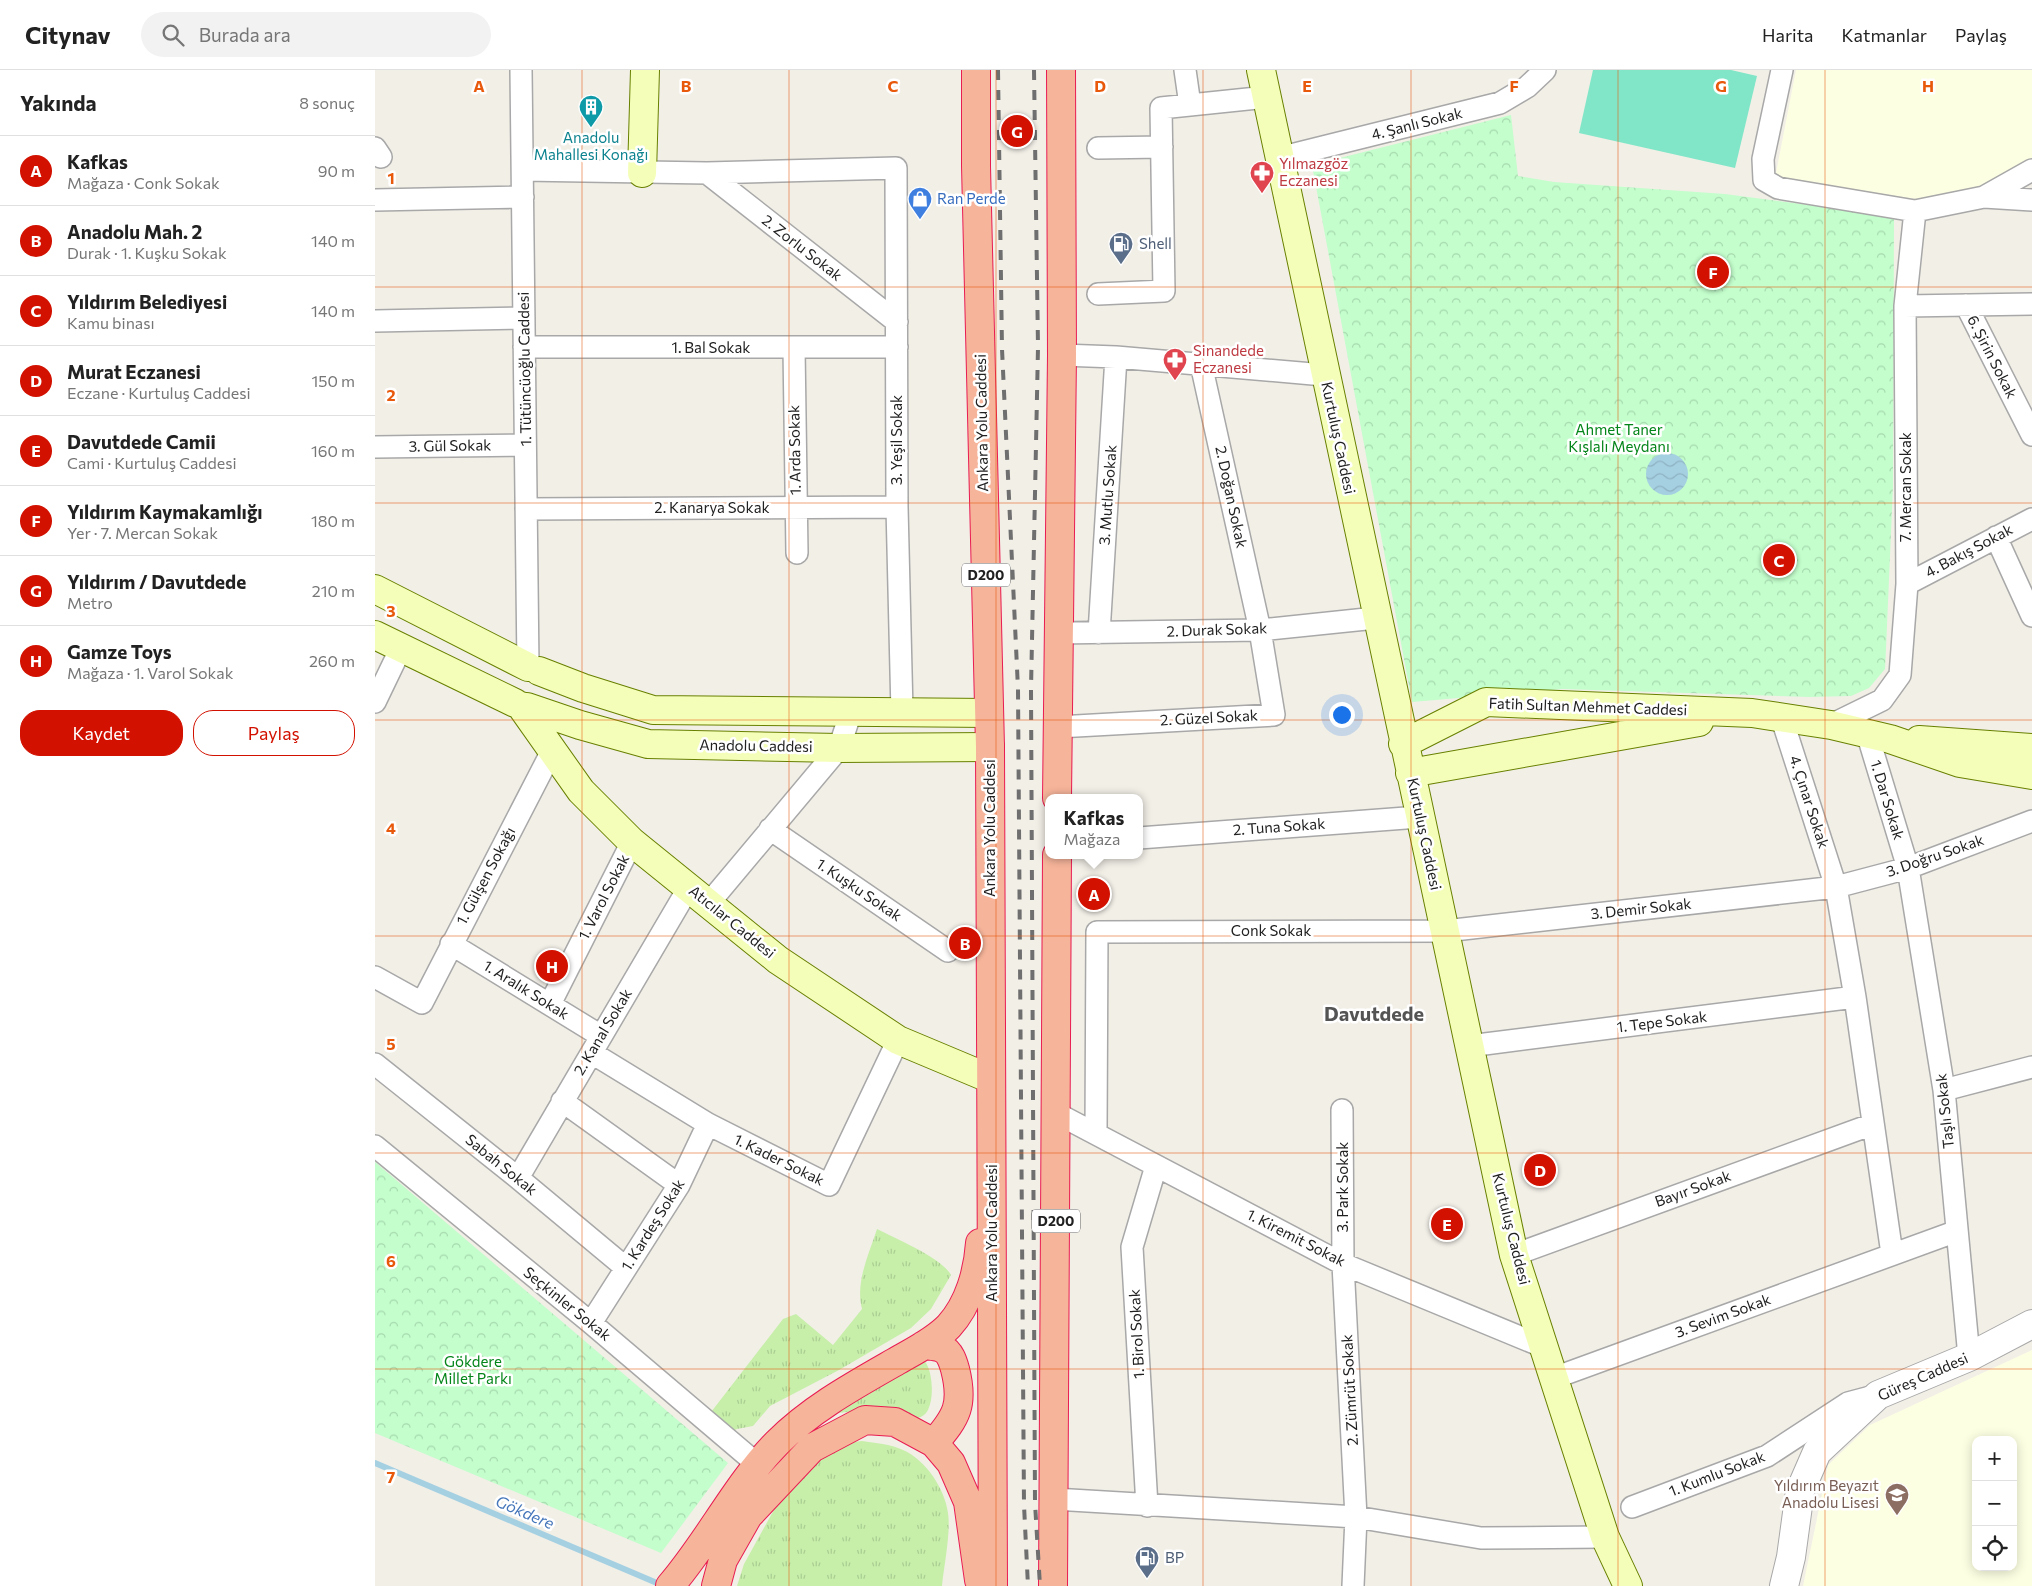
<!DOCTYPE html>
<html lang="tr">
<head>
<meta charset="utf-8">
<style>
  body { margin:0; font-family:Commissioner,sans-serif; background:#f2f2f2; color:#222 }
  .controls { position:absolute; right:15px; bottom:15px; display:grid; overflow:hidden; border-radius:10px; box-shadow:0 2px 12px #0003 }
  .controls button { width:45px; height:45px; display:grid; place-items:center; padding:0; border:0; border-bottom:1px solid #e0e0e0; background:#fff; color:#222; font:25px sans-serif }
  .you { position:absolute; left:966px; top:644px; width:18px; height:18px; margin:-12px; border:4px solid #fff; border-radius:50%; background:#1a73e8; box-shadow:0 0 0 8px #1a73e833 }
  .badge { display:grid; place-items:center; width:32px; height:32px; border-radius:50%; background:#d21100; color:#fff; font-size:16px; font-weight:700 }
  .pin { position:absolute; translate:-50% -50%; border:2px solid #fff; box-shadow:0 1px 5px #0006 }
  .popup { position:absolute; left:670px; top:724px; width:98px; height:65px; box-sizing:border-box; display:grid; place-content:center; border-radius:10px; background:#fff; filter:drop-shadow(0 1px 4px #0005); font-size:16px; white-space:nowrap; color:#767676 }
  .popup b { font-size:19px; color:#222 }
  .popup::after { content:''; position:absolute; left:50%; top:100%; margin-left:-10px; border:10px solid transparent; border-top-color:#fff }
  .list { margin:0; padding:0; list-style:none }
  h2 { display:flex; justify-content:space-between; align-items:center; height:65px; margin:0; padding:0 20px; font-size:21px }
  h2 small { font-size:16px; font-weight:400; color:#767676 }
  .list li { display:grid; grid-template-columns:32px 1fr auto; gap:15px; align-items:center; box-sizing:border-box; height:70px; padding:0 20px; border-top:1px solid #e0e0e0 }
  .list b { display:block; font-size:19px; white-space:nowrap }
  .list p { margin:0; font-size:16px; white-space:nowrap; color:#767676 }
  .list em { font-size:16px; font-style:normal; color:#767676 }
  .actions { display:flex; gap:10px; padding:15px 20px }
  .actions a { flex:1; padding:11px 0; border:1px solid #d21100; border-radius:20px; text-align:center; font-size:18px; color:#d21100 }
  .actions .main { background:#d21100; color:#fff }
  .icon { flex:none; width:28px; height:28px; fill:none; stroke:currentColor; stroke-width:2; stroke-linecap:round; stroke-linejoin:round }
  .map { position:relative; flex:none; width:1657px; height:1516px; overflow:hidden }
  header { display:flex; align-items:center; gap:30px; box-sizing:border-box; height:70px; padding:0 25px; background:#fff; border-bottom:1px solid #e0e0e0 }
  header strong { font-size:24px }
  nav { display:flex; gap:28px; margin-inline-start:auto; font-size:18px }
  .search { width:350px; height:45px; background:#f2f2f2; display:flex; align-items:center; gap:12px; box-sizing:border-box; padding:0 18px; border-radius:28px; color:#767676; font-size:19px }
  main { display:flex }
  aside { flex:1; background:#fff }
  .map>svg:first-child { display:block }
</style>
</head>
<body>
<header>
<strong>Citynav</strong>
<div class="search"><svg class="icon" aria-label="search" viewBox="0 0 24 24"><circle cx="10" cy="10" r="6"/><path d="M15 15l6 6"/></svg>Burada ara</div>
<nav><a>Harita</a><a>Katmanlar</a><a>Paylaş</a></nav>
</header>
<main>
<aside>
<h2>Yakında<small>8 sonuç</small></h2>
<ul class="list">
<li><span class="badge">A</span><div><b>Kafkas</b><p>Mağaza · Conk Sokak</p></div><em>90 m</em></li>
<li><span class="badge">B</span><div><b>Anadolu Mah. 2</b><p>Durak · 1. Kuşku Sokak</p></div><em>140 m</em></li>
<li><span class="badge">C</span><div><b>Yıldırım Belediyesi</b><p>Kamu binası</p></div><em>140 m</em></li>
<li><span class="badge">D</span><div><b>Murat Eczanesi</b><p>Eczane · Kurtuluş Caddesi</p></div><em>150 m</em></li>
<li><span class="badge">E</span><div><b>Davutdede Camii</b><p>Cami · Kurtuluş Caddesi</p></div><em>160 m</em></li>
<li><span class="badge">F</span><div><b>Yıldırım Kaymakamlığı</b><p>Yer · 7. Mercan Sokak</p></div><em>180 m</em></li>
<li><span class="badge">G</span><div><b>Yıldırım / Davutdede</b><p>Metro</p></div><em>210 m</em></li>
<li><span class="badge">H</span><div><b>Gamze Toys</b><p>Mağaza · 1. Varol Sokak</p></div><em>260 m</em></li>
</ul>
<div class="actions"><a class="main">Kaydet</a><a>Paylaş</a></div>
</aside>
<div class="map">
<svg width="1657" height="1516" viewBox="0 0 1657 1516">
  <defs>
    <pattern id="grass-tufts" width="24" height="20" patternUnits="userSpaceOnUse" patternTransform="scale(1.25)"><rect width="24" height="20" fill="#c7efaa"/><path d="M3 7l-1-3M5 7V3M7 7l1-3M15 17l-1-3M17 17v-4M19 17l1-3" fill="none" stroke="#abcd92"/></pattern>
    <pattern id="park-crowns" width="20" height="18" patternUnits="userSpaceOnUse" patternTransform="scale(1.25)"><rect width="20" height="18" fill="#c3fecc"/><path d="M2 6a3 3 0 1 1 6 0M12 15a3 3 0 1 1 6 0" fill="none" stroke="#a7d9af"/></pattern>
    <pattern id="water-waves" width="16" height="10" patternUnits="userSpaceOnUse" patternTransform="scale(1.25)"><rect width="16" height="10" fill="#a5d0e2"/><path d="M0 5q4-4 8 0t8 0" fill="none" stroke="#8eb2c2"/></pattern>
  </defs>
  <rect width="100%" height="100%" fill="#f2efe7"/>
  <path fill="#fdffe3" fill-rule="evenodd" d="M1421 0H1657V89L1603 117 1542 129 1400 108Z
    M1657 1280V1516H1428L1453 1395 1495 1355ZM1601 1370H1638V1497H1601Z"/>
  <path fill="url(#grass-tufts)" d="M502 1159C521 1169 566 1187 576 1205L556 1239 536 1258 464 1300 395 1336 378 1356 362 1359 353 1363 333 1346 408 1249 421 1244 458 1275 487 1239C480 1212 494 1184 502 1159Z
    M545 1287C559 1293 561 1336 549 1345 532 1357 512 1339 494 1341 482 1342 467 1341 456 1345 396 1363 364 1436 333 1485L329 1483C358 1439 382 1390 423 1356Z
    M487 1371C501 1373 515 1374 528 1380 551 1390 570 1419 573 1443 576 1462 569 1496 567 1516H362L369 1494 411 1418 461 1374Z"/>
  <path fill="url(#park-crowns)" d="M1136 45 1143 106 1179 112 1350 124 1519 146 1518 416 1511 579 1510 599 1494 618 1476 626 1435 627 1188 619 1037 632 937 95Z
    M0 1092 353 1393 286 1483 0 1363Z"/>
  <path fill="#80e6c7" d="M1218 0H1356L1382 6 1360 98 1204 63Z"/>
  <path fill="url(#water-waves)" d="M1271 404a21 21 0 1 1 42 0a21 21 0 1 1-42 0Z"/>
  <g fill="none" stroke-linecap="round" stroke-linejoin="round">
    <path stroke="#a5d0e2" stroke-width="6" d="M0 1393 289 1516"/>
    <defs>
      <path id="minor" d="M146 0 153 597
        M810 0 815 35
        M1407 0 1388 89 1389 110 1403 118 1540 141 1609 127 1657 100
        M0 78 6 87
        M723 78 787 77
        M904 88 1125 33 1152 17 1170 0
        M148 100 332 103 521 98 522 437 527 642
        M332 103 522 252
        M1609 127 1657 130
        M0 130 148 127
        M723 224 789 221 786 38 892 27
        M1591 235 1657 365
        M1530 236 1657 234
        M0 251 149 248
        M149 277H522
        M419 278 422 483
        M687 285 741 287 949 305
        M0 377 150 375
        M151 439 522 437
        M1621 467 1657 546
        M1532 514 1657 449
        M682 563 885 560 1001 548
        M724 563 741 287
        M0 632 26 578
        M1406 646 1461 817 1480 927 1517 1184
        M1456 655 1507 630 1525 605 1532 514 1530 236 1540 141
        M683 657 899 645 885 560 826 294
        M1492 663 1533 798 1569 1020 1594 1287
        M395 759 573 881
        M764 768 1044 747
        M334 833 464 678 476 642
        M76 874 226 966
        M0 907 47 933 177 681
        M175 934 257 772
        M1094 976 1480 927
        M217 983 333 1054 454 1115 523 970
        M0 994 143 1108 251 1198
        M1569 1020 1657 997
        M187 1031 304 1115
        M967 1040 968 1194 981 1447 978 1516
        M681 1043 968 1194 1169 1277
        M721 1062 722 862 1070 861 1461 817 1533 798 1657 751
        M0 1076 216 1253 382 1394
        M143 1108 314 817
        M1139 1185 1498 1054
        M216 1253 304 1115 333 1054
        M1179 1308 1582 1161
        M679 1429 981 1447 1106 1468 1230 1467
        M772 1436 757 1177 781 1096
        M1257 1437 1392 1386 1473 1333 1503 1325"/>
      <path id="tertiary" d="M1409 1516 1416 1487 1425 1421 1442 1382 1503 1325 1594 1287 1657 1254"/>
      <path id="secondary" d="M886 0 1139 1185 1230 1467 1253 1516
        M267 103 270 0
        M0 519 153 597
        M0 565 140 633
        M164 601 208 618 278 640 614 643
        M146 636 206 721 257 772 403 890 523 970 616 1009
        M152 637 205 655 273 674 464 678 615 677
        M1544 670 1657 678
        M1028 674 1111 632 1377 643 1456 655 1515 669 1585 693 1657 705
        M1035 703 1324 652"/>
      <path id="trunk" d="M601 0V96L615 677 618 1516
        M682 728 687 285 686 0
        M549 1275C555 1276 563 1276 568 1279 575 1282 578 1292 580 1299 589 1334 582 1347 559 1373
        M295 1516C334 1471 360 1416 402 1373 436 1339 478 1316 520 1292 537 1282 560 1271 574 1256 594 1234 603 1202 605 1173
        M341 1516 348 1490 373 1446 437 1378 490 1350 520 1352 559 1373 576 1393 593 1432 604 1510
        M678 1516 682 785"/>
    </defs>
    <use href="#minor" stroke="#a8a8a8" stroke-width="24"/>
    <use href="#tertiary" stroke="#a8a8a8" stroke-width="30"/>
    <use href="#secondary" stroke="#688000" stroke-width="30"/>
    <use href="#trunk" stroke="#e91c52" stroke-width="30"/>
    <use href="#minor" stroke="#fff" stroke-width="21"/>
    <use href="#tertiary" stroke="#fff" stroke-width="28"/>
    <use href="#secondary" stroke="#f5feb9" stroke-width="28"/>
    <use href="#trunk" stroke="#f6b49a" stroke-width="28"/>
    <path stroke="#6f6f6f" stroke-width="4" stroke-dasharray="10 10" stroke-linecap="butt" d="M623 0 627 279 643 619 649 1435 653 1516
      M659 0 663 277 656 619 660 1433 665 1516"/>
  </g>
  <path fill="none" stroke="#e8590c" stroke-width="1" stroke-opacity="0.55" d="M207 0V1516M414 0V1516M621 0V1516M828 0V1516M1036 0V1516M1243 0V1516M1450 0V1516M0 217H1657M0 433H1657M0 650H1657M0 866H1657M0 1083H1657M0 1299H1657"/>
  <defs>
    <symbol id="building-pin" viewBox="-11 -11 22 30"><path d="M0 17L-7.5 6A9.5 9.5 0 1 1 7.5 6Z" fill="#0f9aa8" stroke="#fff"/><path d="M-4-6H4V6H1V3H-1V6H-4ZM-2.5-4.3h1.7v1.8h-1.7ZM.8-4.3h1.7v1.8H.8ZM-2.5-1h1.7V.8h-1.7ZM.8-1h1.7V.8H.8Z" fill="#fff"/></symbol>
    <symbol id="pharmacy-pin" viewBox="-11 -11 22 30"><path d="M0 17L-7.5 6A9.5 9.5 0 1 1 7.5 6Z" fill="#e0444e" stroke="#fff"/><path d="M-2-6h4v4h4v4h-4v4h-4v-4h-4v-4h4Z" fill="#fff"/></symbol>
    <symbol id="shop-pin" viewBox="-11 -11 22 30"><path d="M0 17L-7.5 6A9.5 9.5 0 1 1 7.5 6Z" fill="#3f7fe0" stroke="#fff"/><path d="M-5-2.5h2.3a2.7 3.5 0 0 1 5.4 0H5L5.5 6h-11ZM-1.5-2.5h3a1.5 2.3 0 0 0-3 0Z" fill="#fff"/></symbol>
    <symbol id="fuel-pin" viewBox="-11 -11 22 30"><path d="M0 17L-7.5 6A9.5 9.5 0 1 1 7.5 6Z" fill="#5c6f8a" stroke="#fff"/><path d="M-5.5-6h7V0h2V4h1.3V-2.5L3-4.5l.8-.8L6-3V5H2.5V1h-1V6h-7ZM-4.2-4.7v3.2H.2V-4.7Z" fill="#fff"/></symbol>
    <symbol id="school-pin" viewBox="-11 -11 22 30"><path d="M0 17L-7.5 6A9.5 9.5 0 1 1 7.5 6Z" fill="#8d6e63" stroke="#fff"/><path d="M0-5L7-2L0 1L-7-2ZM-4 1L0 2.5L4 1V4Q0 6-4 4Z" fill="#fff"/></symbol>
  </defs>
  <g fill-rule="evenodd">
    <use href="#building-pin" x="202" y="23" width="28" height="38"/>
    <use href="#pharmacy-pin" x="873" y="89" width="28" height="38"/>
    <use href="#shop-pin" x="531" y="115" width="28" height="38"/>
    <use href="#fuel-pin" x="732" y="160" width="28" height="38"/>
    <use href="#pharmacy-pin" x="786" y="276" width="28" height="38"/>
    <use href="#school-pin" x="1508" y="1411" width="28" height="38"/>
    <use href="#fuel-pin" x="758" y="1474" width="28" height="38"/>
  </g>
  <g text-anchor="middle" stroke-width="5" stroke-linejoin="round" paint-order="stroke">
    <g fill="#fff" stroke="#646464" stroke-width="1">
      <rect x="587" y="493.5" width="48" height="23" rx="4"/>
      <rect x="657" y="1139.5" width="48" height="23" rx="4"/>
    </g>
    <g font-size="14" font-weight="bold" fill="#212121">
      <text x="611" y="510">D200</text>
      <text x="681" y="1156">D200</text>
    </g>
    <g font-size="15" fill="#212121" stroke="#fff">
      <text transform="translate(1042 54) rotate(-14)" y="5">4. Şanlı Sokak</text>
      <text transform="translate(427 178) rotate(38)" y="5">2. Zorlu Sokak</text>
      <text x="336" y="283">1. Bal Sokak</text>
      <text transform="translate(1617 287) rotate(63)" y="5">6. Şirin Sokak</text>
      <text transform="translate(150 299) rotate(-91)" y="5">1. Tütüncüoğlu Caddesi</text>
      <text transform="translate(607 353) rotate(-91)" y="5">Ankara Yolu Caddesi</text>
      <text transform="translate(963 368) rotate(78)" y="5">Kurtuluş Caddesi</text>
      <text transform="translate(522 370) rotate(-90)" y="5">3. Yeşil Sokak</text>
      <text transform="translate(75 376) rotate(-1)" y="5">3. Gül Sokak</text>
      <text transform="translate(420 380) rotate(-91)" y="5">1. Arda Sokak</text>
      <text transform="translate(1531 417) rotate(-90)" y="5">7. Mercan Sokak</text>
      <text transform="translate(733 425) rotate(-86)" y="5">3. Mutlu Sokak</text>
      <text transform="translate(856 427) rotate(78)" y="5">2. Doğan Sokak</text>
      <text x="337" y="443">2. Kanarya Sokak</text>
      <text transform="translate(1594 481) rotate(-28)" y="5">4. Bakış Sokak</text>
      <text transform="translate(842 560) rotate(-2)" y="5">2. Durak Sokak</text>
      <text transform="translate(1213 637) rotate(2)" y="5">Fatih Sultan Mehmet Caddesi</text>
      <text transform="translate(834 648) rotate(-3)" y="5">2. Güzel Sokak</text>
      <text transform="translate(381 676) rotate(1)" y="5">Anadolu Caddesi</text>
      <text transform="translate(1512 730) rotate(73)" y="5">1. Dar Sokak</text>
      <text transform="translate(1434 732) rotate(72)" y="5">4. Çınar Sokak</text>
      <text transform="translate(904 757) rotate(-4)" y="5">2. Tuna Sokak</text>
      <text transform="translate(615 758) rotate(-90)" y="5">Ankara Yolu Caddesi</text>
      <text transform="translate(1049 764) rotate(78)" y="5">Kurtuluş Caddesi</text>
      <text transform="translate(1560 786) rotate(-19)" y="5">3. Doğru Sokak</text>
      <text transform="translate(111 806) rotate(-62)" y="5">1. Gülşen Sokağı</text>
      <text transform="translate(484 820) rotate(34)" y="5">1. Kuşku Sokak</text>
      <text transform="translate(229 827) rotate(-63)" y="5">1. Varol Sokak</text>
      <text transform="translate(1266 839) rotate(-6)" y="5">3. Demir Sokak</text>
      <text transform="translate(357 852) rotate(39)" y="5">Atıcılar Caddesi</text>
      <text x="896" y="866">Conk Sokak</text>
      <text transform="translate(151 920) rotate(32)" y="5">1. Aralık Sokak</text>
      <text transform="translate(1287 952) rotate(-7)" y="5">1. Tepe Sokak</text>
      <text transform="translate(228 962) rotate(-59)" y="5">2. Kanal Sokak</text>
      <text transform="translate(1570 1041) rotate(-96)" y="5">Taşlı Sokak</text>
      <text transform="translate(404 1090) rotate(26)" y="5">1. Kader Sokak</text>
      <text transform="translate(126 1095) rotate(39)" y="5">Sabah Sokak</text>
      <text transform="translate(968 1117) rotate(-90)" y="5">3. Park Sokak</text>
      <text transform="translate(1318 1119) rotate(-20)" y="5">Bayır Sokak</text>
      <text transform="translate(278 1155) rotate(-58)" y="5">1. Kardeş Sokak</text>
      <text transform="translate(1136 1159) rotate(76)" y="5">Kurtuluş Caddesi</text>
      <text transform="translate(617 1163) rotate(-90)" y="5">Ankara Yolu Caddesi</text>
      <text transform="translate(921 1168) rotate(27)" y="5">1. Kiremit Sokak</text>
      <text transform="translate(192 1234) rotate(39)" y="5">Seçkinler Sokak</text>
      <text transform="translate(1348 1246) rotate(-20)" y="5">3. Sevim Sokak</text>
      <text transform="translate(762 1264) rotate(-93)" y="5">1. Birol Sokak</text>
      <text transform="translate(1548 1307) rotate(-24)" y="5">Güreş Caddesi</text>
      <text transform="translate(975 1320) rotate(-93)" y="5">2. Zümrüt Sokak</text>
      <text transform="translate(1342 1404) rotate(-21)" y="5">1. Kumlu Sokak</text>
    </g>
    <g font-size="15" fill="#0d838f" stroke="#fff">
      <text x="216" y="73">Anadolu<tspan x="216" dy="17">Mahallesi Konağı</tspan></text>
    </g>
    <g font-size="15" fill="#be3a42" stroke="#fff" text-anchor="start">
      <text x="904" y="99">Yılmazgöz<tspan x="904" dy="17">Eczanesi</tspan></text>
      <text x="818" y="286">Sinandede<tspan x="818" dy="17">Eczanesi</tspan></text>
    </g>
    <g font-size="15" fill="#366cbe" stroke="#fff" text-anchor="start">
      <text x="562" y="134">Ran Perde</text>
    </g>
    <g font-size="15" fill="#4e5e75" stroke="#fff" text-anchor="start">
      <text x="764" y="179">Shell</text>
      <text x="790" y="1493">BP</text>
    </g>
    <g font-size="15" fill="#048519" stroke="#fff">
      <text x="1244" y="365">Ahmet Taner<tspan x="1244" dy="17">Kışlalı Meydanı</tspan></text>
      <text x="98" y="1297">Gökdere<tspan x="98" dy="17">Millet Parkı</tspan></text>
    </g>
    <g font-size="15" fill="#785e54" stroke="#fff" text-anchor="end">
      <text x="1504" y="1421">Yıldırım Beyazıt<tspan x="1504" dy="17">Anadolu Lisesi</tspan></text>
    </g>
    <g font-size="16" font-style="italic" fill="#4576ba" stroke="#fff">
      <text transform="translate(150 1442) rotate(23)" y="6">Gökdere</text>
    </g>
    <g font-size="20" font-weight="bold" fill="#545454" stroke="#fff">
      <text x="999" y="951">Davutdede</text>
    </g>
  </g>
  <g font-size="16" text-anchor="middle" font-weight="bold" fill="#e8590c" stroke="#fff" stroke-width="5" stroke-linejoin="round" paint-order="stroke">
    <text x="104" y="22">A</text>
    <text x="311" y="22">B</text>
    <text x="518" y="22">C</text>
    <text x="725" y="22">D</text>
    <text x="932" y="22">E</text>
    <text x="1139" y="22">F</text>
    <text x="1346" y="22">G</text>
    <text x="1553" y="22">H</text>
    <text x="16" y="114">1</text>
    <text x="16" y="331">2</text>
    <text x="16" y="547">3</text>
    <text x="16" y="764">4</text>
    <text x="16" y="980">5</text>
    <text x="16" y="1197">6</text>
    <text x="16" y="1413">7</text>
  </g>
</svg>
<div class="controls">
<button>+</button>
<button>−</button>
<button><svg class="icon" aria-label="locate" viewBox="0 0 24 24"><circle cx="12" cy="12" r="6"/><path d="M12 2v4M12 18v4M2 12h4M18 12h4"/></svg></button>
</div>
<div class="you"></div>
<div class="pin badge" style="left:719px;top:824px">A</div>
<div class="popup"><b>Kafkas</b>Mağaza</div>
<div class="pin badge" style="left:590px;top:873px">B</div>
<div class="pin badge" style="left:1404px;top:490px">C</div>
<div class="pin badge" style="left:1165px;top:1100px">D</div>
<div class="pin badge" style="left:1072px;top:1154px">E</div>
<div class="pin badge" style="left:1338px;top:202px">F</div>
<div class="pin badge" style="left:642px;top:61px">G</div>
<div class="pin badge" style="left:177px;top:896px">H</div>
</div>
</main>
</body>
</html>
